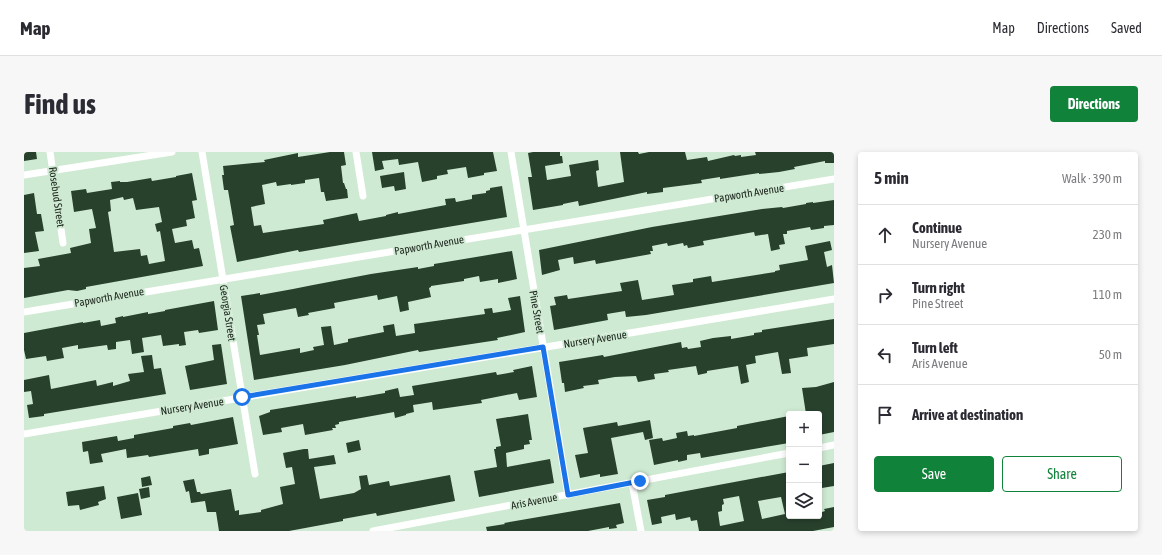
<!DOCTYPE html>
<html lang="en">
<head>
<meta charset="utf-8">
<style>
  body { margin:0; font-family:"Asap Condensed",sans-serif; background:#f7f7f7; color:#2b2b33 }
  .controls { position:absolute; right:12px; bottom:12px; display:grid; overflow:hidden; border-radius:4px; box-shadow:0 2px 6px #0003 }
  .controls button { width:36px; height:36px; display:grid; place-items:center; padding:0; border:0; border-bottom:1px solid #e1e1e2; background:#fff; color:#2b2b33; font:20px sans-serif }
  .stop { position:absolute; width:12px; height:12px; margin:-9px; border:3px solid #1a73e8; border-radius:50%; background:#fff }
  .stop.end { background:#1a73e8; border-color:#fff; box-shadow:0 1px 4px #0008 }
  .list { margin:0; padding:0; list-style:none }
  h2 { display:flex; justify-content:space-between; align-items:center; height:52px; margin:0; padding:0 16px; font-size:17px }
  h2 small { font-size:13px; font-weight:400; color:#7c7c81 }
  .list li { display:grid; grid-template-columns:26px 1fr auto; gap:12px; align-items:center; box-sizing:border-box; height:60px; padding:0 16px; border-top:1px solid #e1e1e2 }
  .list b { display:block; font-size:15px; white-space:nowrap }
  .list p { margin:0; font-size:13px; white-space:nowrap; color:#7c7c81 }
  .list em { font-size:13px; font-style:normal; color:#7c7c81 }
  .actions { display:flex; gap:8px; padding:12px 16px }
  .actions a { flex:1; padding:9px 0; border:1px solid #10823a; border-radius:4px; text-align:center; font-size:14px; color:#10823a }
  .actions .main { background:#10823a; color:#fff }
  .icon { flex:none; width:22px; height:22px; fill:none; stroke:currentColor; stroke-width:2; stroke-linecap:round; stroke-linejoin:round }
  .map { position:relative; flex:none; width:810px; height:379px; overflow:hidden; border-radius:4px }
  header { display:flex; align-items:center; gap:24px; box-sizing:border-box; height:56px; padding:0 20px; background:#fff; border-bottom:1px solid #e1e1e2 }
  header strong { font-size:19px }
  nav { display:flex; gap:22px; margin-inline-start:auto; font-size:14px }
  .intro { display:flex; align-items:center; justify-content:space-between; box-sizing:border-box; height:96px; padding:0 24px }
  h1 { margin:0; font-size:28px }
  .button { padding:10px 18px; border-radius:4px; background:#10823a; color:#fff; font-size:14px; font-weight:700 }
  main { display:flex; gap:24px; padding:0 24px }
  aside { flex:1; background:#fff; border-radius:4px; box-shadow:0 2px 6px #0003 }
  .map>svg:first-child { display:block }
</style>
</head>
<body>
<header>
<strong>Map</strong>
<nav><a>Map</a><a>Directions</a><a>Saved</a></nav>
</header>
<div class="intro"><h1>Find us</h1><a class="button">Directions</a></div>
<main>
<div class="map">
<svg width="810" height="379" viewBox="0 0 810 379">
  <rect width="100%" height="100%" fill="#cfead3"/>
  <path fill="#28412d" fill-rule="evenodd" d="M0 0H12L13 7 0 9Z
    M306 0H320L322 13 317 14 319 31H320L322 37H323L324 46 302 49 300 40H297L295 26 281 28V31L267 33V32L253 34 252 30 238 33 241 52 227 55 230 74 237 73 239 81 300 72 299 68 333 61 335 69 362 64V63L374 60V62L422 53 421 47 431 46 432 50 448 47V43L462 41V39L466 38V36L478 34 483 65 275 100 274 98 213 110 206 74 210 73 204 38H200L198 23H200L199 14 241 10 240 8 274 1V5Z
    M348 0H469L473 19 460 21V23L444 26 442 15 423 18 424 22 413 24V27L398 30 394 10 375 13 374 7 358 9 360 17 351 19Z
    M509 0H536V4H538L539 11 521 14 523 28 547 24 545 13 574 8 575 18 572 19 574 35 600 30 596 0H614L615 2 625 0H661L663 8 683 5 684 9 710 3 711 4 717 3V5L732 3 731 0H810V11H801V9L770 15 771 17 755 20 735 22V21L696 27V25L677 28 678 31 639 36V40L623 42V40L555 54 554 49 539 52V53L509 58 504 25H508L504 1Z
    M380 20 382 37 371 39 370 34 358 36 356 24Z
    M168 21 173 48 168 49 171 66 162 68 163 74 148 77 151 91 168 88 170 97 175 96 179 114 62 135V137L53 139 44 138 0 146V116L16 114 14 107 47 101 46 96 67 91 65 77 72 76 68 57 50 60 47 39 62 37 63 41 88 37 87 30 96 29V30H103L127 26 128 29 152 25V24ZM99 45 100 48 109 46 112 58 135 55 138 70 131 72 133 80 136 79 141 109 125 112 123 103 117 104 116 97 90 100 84 60 87 59 86 48Z
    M10 41 13 62H17L20 79 11 80 15 99 0 101V43Z
    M810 48V73L800 74V76L787 78 786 75 763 79V82H759L761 92 755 93 756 97 747 99 744 82 731 84 730 80 679 89 680 93 664 96 663 93 660 94 659 91 644 94 643 91 628 94 629 99H626L627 102 572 112 571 108 550 112 549 105 534 108 536 118 518 123 515 98 628 75 738 57 758 55 759 56 782 52V51L789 50V51Z
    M806 89 808 98 800 100 803 115 808 113 810 131 622 163 602 165 601 159 583 162 584 168 530 178 526 154 532 153 530 145 543 143 544 147 598 139 596 131 614 128 618 148 650 143 648 133 669 130V127L687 124 688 130 751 120V119L756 118 755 113 784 108 781 94Z
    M488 99 493 127 474 131V127L456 130 455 124 440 127V129L407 134V135L405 136 407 145 384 150 385 158 376 160 373 144 354 148 353 143 310 151 311 156 284 161 285 163 274 165 272 156 239 162 241 172 233 173 235 183H233L236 203 276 196V201L290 198 289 195 300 193 297 175 307 174 310 193 324 190V187L360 180 359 174 370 172 372 184 391 181 390 172 461 162 460 157 468 156 469 161 487 158 484 146 496 144 501 180 473 186 474 188 395 200 394 198 321 213 230 228 217 144 236 141V143L269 137 289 133 347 122 394 115V117L410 114V112Z
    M190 149 194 178 175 181 174 178 160 180 162 193 155 194V192L139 194 137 183 118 186 120 200 108 202 106 188 92 190V197L84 198 83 193 54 197V193L38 196 40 206 23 209 22 204 2 207 0 198V181L59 170V171L76 168 77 174 92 171 91 166 99 164V165L124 160V162L141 159V158Z
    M810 167V192L783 196 784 204 765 207 767 221 758 222 754 200 731 204 732 211 722 213 725 230 717 232 714 214 683 219V221L674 223 672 214 644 218 645 220 630 222 631 227 614 230 612 224 591 225 574 228 575 232 559 234 560 236 541 240 540 231H538L535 210 579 203 580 205 657 190 658 196 663 195 664 197 677 195 676 189 689 186 707 184V187L730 183V181L738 180V178Z
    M197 192 203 232 166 238 161 214 190 208 188 193Z
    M128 203 130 217 137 216 142 242 20 262V264L5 266 3 253 9 252 7 239 0 240V228L25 223 27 237 72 228 73 234 89 230V234L106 229 104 222 120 220 117 204Z
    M508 214 513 245 495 248 493 241 457 248 458 251 409 258 408 250 389 253 390 260 382 262V263L371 266 370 260 315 270V272L311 273 312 276H308L309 278 281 283 279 272 257 276 258 280 239 283 235 264 246 260V258L332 244V246L361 241V239L374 236 376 245 390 243 388 234 472 220 473 223 490 220 489 218Z
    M810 230V280L795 283V262H782L778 236 792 235Z
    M504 262 508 288H505L506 292 500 293V297L482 301 483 315 526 307 530 331 455 345 450 319 473 315 470 297H472V295L477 294 472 267Z
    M765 264V291L677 306 676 301 663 303V308L654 310V308L630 313 625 288 638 286 639 289 653 286 652 281 663 279 664 284 670 283V284L713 276V274Z
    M209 265 214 292 185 297V302L175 304 174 297 125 305 124 303 103 306 102 297 77 302 79 310 66 312 64 299 59 300 58 290 93 284 94 289 110 286V283L149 276V274L166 271 167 273Z
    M626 268 629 286 621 288 619 280 587 286 594 322 576 325V322L556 326 551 303 564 301 559 276 593 270 594 274Z
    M335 288 337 298 324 301 322 291Z
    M280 297H284L285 307 310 303 312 312 290 315 296 347 330 341 337 337 335 324 343 323 345 333 365 329 366 334 426 323 431 349 353 364 352 361 319 367V369L265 379H195L192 360H183L181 349 167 351 165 339 162 340 159 329 170 327 173 340H176L177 342 207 337 211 359 215 358V363L237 360V358L259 352 256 335 271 332 268 315 262 316 259 301Z
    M810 311V334L798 336 795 314Z
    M765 320V364H795V361L801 359 800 357 810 355V375L789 379H675L673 368 667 369 666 365 652 368 651 362 637 365 638 371 628 373 623 348 641 345V343L662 339ZM715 344 720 369 696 374 694 360 698 359V353L700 352 699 347ZM757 345 761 362 738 367 734 349Z
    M126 324 128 333 118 335 117 326Z
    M80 334 82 347 74 350 75 353 56 358 55 353 44 354 42 340Z
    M125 335 126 345 117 347 115 337Z
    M114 341 118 363 97 367 93 345Z
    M596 351 600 371 592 373 593 376 585 377V375L564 379H463L462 375 481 372 480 371Z"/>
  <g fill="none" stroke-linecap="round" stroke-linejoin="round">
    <path stroke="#fff" stroke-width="7" d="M26 0 39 91
      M178 0 231 322
      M332 0 339 44
      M487 0 544 343
      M0 23 148 0
      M0 160 810 27
      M0 282 810 147
      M795 296 810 293
      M608 331 617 379
      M349 379 765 301"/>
  </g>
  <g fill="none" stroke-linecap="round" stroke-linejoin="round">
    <path stroke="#1a73e8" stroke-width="5" d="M218 245 519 195 544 343 616 329"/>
  </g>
  <g text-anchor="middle" stroke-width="4" stroke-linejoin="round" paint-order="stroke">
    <g font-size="11" fill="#202a21" stroke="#cfead3">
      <text transform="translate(725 41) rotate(-9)" y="4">Papworth Avenue</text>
      <text transform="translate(33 45) rotate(82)" y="4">Rosebud Street</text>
      <text transform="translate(405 93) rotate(-10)" y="4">Papworth Avenue</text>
      <text transform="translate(85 145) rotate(-10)" y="4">Papworth Avenue</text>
      <text transform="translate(513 160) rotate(80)" y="4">Pine Street</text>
      <text transform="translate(204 161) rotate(81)" y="4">Georgia Street</text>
      <text transform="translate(571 187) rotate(-9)" y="4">Nursery Avenue</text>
      <text transform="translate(168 254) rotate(-9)" y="4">Nursery Avenue</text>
      <text transform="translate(510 349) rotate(-11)" y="4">Aris Avenue</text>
    </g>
  </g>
</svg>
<div class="controls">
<button>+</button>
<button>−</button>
<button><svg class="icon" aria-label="layers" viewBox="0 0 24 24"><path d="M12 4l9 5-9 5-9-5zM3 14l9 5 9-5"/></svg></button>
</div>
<div class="stop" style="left:218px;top:245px"></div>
<div class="stop end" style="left:616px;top:329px"></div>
</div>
<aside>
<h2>5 min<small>Walk · 390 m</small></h2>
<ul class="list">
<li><svg class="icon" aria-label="ahead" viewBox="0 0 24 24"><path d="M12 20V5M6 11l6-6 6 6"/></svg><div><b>Continue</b><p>Nursery Avenue</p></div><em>230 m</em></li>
<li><svg class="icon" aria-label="right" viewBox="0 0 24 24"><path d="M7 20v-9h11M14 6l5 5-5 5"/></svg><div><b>Turn right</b><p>Pine Street</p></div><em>110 m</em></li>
<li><svg class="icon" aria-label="left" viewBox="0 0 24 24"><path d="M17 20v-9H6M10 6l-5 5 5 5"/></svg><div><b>Turn left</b><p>Aris Avenue</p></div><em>50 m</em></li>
<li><svg class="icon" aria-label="arrive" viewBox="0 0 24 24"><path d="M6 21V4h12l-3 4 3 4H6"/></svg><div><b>Arrive at destination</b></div></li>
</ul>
<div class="actions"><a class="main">Save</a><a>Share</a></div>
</aside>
</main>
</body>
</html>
